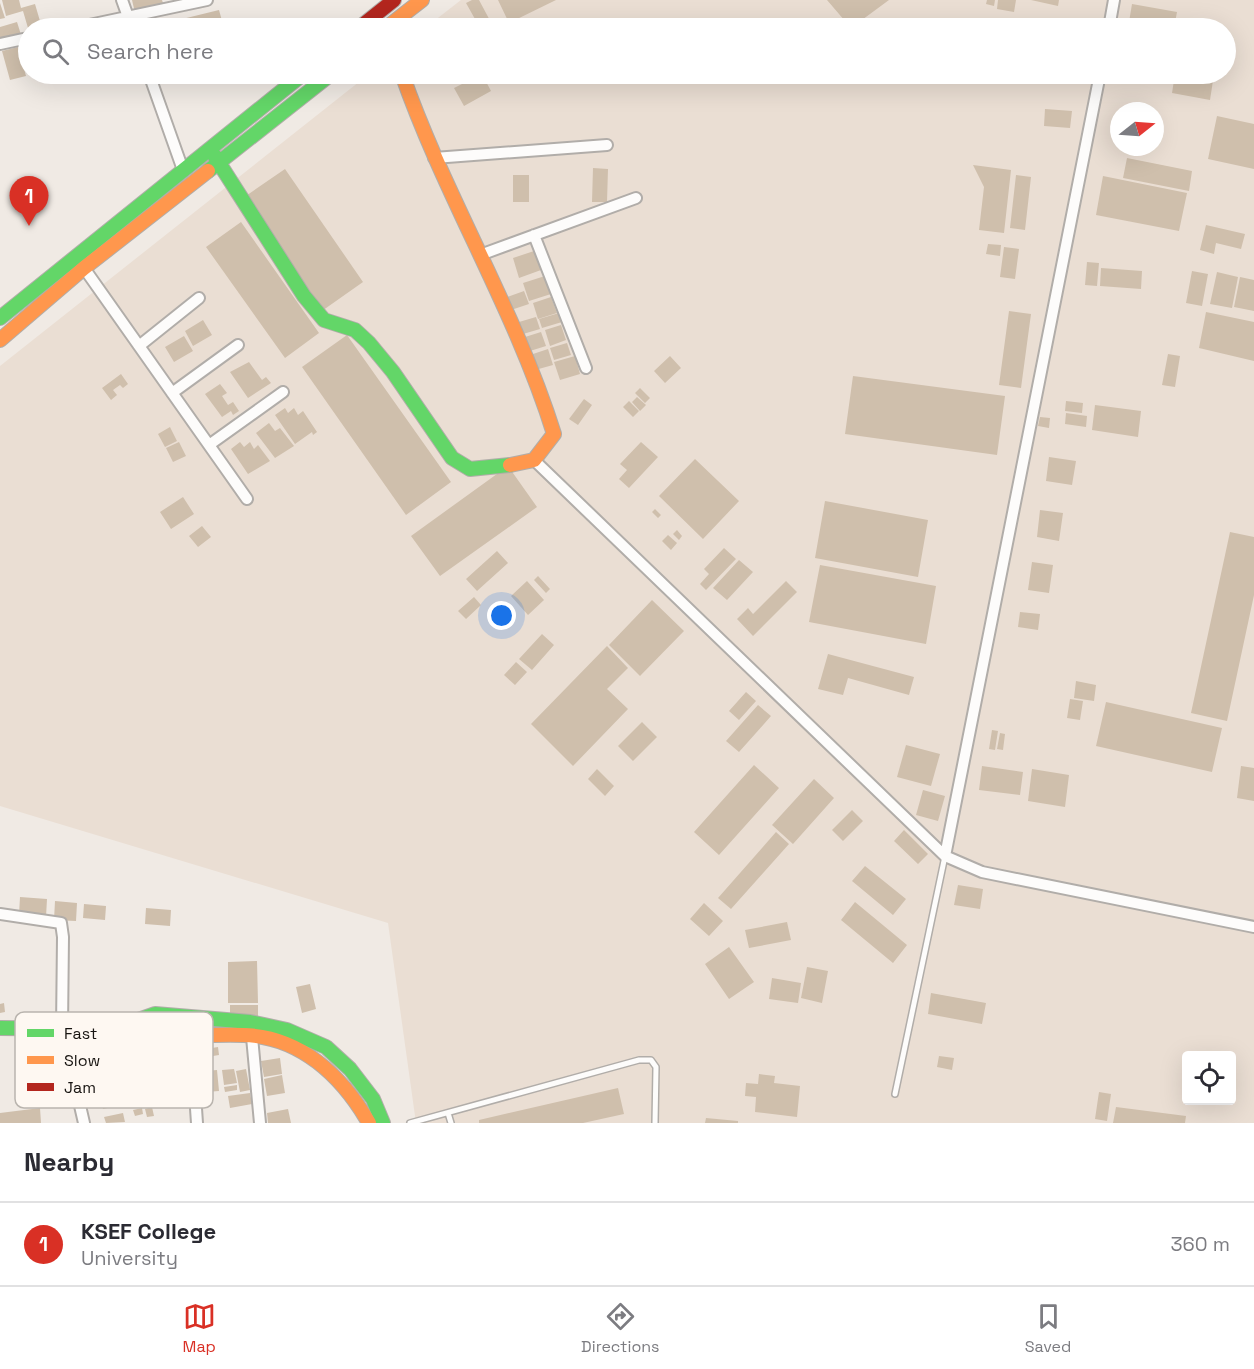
<!DOCTYPE html>
<html lang="en">
<head>
<meta charset="utf-8">
<style>
  body { margin:0; font-family:"Space Grotesk",sans-serif; background:#f2f2f3; color:#2b2b33 }
  .controls { position:absolute; right:18px; bottom:18px; display:grid; overflow:hidden; border-radius:6px; box-shadow:0 6px 24px #0002 }
  .controls button { width:54px; height:54px; display:grid; place-items:center; padding:0; border:0; border-bottom:2px solid #e1e1e2; background:#fff; color:#2b2b33; font:30px sans-serif }
  .compass { position:absolute; left:1110px; top:102px; width:54px; height:54px; border-radius:50%; background:#fff; box-shadow:0 6px 24px #0002; rotate:73deg }
  .you { position:absolute; left:502px; top:616px; width:21px; height:21px; margin:-15px; border:4px solid #fff; border-radius:50%; background:#1a73e8; box-shadow:0 0 0 9px #1a73e833 }
  .badge { display:grid; place-items:center; width:39px; height:39px; border-radius:50%; background:#d93025; color:#fff; font-size:20px; font-weight:700 }
  .pin { position:absolute; translate:-50% -50px; filter:drop-shadow(0 2px 3px #0008) }
  .pin::after { content:''; position:absolute; top:32px; width:21px; height:18px; background:inherit; clip-path:polygon(0 0,100% 0,50% 100%) }
  .list { margin:0; padding:0; list-style:none }
  h2 { display:flex; justify-content:space-between; align-items:center; height:78px; margin:0; padding:0 24px; font-size:26px }
  h2 small { font-size:20px; font-weight:400; color:#7c7c81 }
  .list li { display:grid; grid-template-columns:39px 1fr auto; gap:18px; align-items:center; box-sizing:border-box; height:84px; padding:0 24px; border-top:2px solid #e1e1e2 }
  .list b { display:block; font-size:22px; white-space:nowrap }
  .list p { margin:0; font-size:20px; white-space:nowrap; color:#7c7c81 }
  .list em { font-size:20px; font-style:normal; color:#7c7c81 }
  .icon { flex:none; width:33px; height:33px; fill:none; stroke:currentColor; stroke-width:2; stroke-linecap:round; stroke-linejoin:round }
  .map { position:relative; flex:none; width:1254px; height:1123px; overflow:hidden }
  .search { position:absolute; background:#fff; box-shadow:0 6px 24px #0002; left:18px; right:18px; top:18px; height:66px; display:flex; align-items:center; gap:15px; box-sizing:border-box; padding:0 21px; border-radius:33px; color:#7c7c81; font-size:22px }
  .sheet { height:162px; background:#fff }
  nav { display:flex; justify-content:space-around; align-items:center; box-sizing:border-box; height:84px; border-top:2px solid #e1e1e2; background:#fff; font-size:16px; color:#7c7c81 }
  nav a { display:grid; justify-items:center; gap:3px }
  nav .on { color:#d93025 }
  .map>svg:first-child { display:block }
</style>
</head>
<body>
<div class="map">
<svg width="1254" height="1123" viewBox="0 0 1254 1123">
  <rect width="100%" height="100%" fill="#f0eae4"/>
  <path fill="#eaded3" fill-rule="evenodd" d="M461 0H1254V1123H416L388 923 0 806V366L369 74H1226V28H425ZM1119 111H1155V147H1119ZM1186 1056H1232V1100H1186Z"/>
  <path fill="#cfbfac" d="M2 0H19L21 8 35 4 42 28H28L23 11 6 16Z
    M132 0H162L164 6 135 13Z
    M472 0H479L494 28H480L466 3Z
    M498 0H556L509 23Z
    M827 0H889L851 28Z
    M987 0H995L994 6 986 4Z
    M998 0H1016L1014 12 997 9Z
    M1031 0H1059L1058 6Z
    M0 3 5 18 0 19Z
    M1132 4 1177 12 1174 28H1128Z
    M219 10 224 28H167L166 23Z
    M446 21 450 28H431Z
    M17 22 22 38 0 44V27Z
    M526 22 528 28H513V26Z
    M1184 24 1204 27V28H1183Z
    M18 47 26 76 10 80 2 51Z
    M482 74 491 91 464 106 454 88Z
    M1120 74H1166L1165 84 1119 76Z
    M1175 74H1214L1210 100 1172 93Z
    M1045 109 1072 111 1070 128 1044 126Z
    M1217 116 1254 124V169L1208 159Z
    M1127 158 1192 171 1189 191 1123 178Z
    M973 165 1011 170 1004 233 979 230 984 187Z
    M593 168 608 169 607 202H592Z
    M285 169 363 282 319 313 240 200Z
    M513 175H529V202H513Z
    M1016 175 1031 177 1025 230 1010 228Z
    M1103 176 1187 193 1179 231 1096 215Z
    M241 222 319 333 285 358 206 247Z
    M1206 225 1245 234 1241 249 1216 243 1214 254 1200 250Z
    M988 244 1001 245 1000 256 986 254Z
    M1004 247 1019 249 1015 279 1000 277Z
    M534 251 541 270 519 278 513 258Z
    M1087 262 1099 263 1097 286 1085 285Z
    M1101 268 1142 271 1141 289 1100 286Z
    M1192 271 1208 274 1202 306 1186 303Z
    M1217 272 1238 277 1232 308 1210 304Z
    M545 276 551 294 529 301 523 283Z
    M1240 277 1254 280V311L1234 307Z
    M524 291 529 304 511 310 507 297Z
    M551 297 557 313 538 319 533 303Z
    M1009 311 1031 314 1021 388 999 385Z
    M1206 312 1254 322V361L1199 348Z
    M559 313 562 322 542 328 539 319Z
    M536 317 540 329 523 334 519 322Z
    M203 320 212 335 193 346 185 331Z
    M561 325 566 340 550 346 545 330Z
    M541 332 546 346 530 351 525 337Z
    M347 335 451 482 406 515 302 367Z
    M184 336 193 351 174 362 165 347Z
    M567 343 571 355 554 360 550 348Z
    M548 349 553 365 535 370 530 355Z
    M1168 354 1180 356 1175 387 1162 385Z
    M575 356 580 374 560 380 554 362Z
    M670 356 681 368 665 383 654 371Z
    M249 362 262 380 266 377 271 383 248 398 230 372Z
    M121 374 128 384 123 388 120 385 113 390 117 395 111 400 102 388Z
    M853 376 1005 396 997 455 845 434Z
    M220 384 227 393 222 396 228 405 233 402 239 411 233 415 231 411 222 417 205 394Z
    M640 388 650 398 645 403 635 393Z
    M637 397 646 405 640 411 632 402Z
    M584 399 592 405 578 425 569 419Z
    M629 401 639 411 633 417 623 407Z
    M1066 401 1083 403 1082 413 1065 411Z
    M1095 405 1141 411 1138 437 1092 430Z
    M285 408 288 413 294 408 298 415 303 411 317 432 313 435 312 432 295 444 275 415Z
    M1066 413 1087 416 1086 427 1065 424Z
    M1040 417 1050 418 1049 428 1038 426Z
    M269 423 275 431 280 428 294 446 275 458 256 433Z
    M170 427 177 441 165 447 158 434Z
    M179 442 186 456 173 462 166 448Z
    M240 442 244 447 250 442 254 449 258 445 270 461 248 474 231 449Z
    M641 442 658 457 629 488 619 479 627 470 620 464Z
    M1049 457 1076 461 1072 485 1046 481Z
    M695 459 739 501 703 539 659 496Z
    M508 466 537 507 440 576 411 536Z
    M183 497 194 514 171 529 160 512Z
    M825 501 928 520 918 577 815 558Z
    M655 509 661 515 658 518 652 512Z
    M1040 510 1063 513 1059 541 1037 537Z
    M202 526 211 537 198 547 189 536Z
    M677 530 682 536 679 540 673 534Z
    M1230 532 1254 537V595L1227 721 1191 713Z
    M668 535 677 543 671 550 662 541Z
    M724 548 736 559 706 590 700 584 709 574 704 569Z
    M497 551 508 563 477 591 466 579Z
    M739 560 753 572 727 600 713 588Z
    M1032 562 1053 565 1049 593 1028 590Z
    M820 565 936 586 926 644 809 622Z
    M538 576 550 589 546 593 534 580Z
    M527 581 544 600 528 615 511 596Z
    M786 581 797 592 753 636 737 619 748 608 753 614Z
    M474 597 481 605 466 619 458 611Z
    M652 600 684 631 640 676 609 645Z
    M1020 612 1040 614 1038 630 1018 627Z
    M542 634 554 645 532 670 519 659Z
    M607 646 628 668 607 689 628 709 573 766 531 724Z
    M828 654 914 677 909 695 848 678 843 695 818 689Z
    M516 662 527 672 515 685 504 675Z
    M1076 681 1096 685 1094 701 1074 698Z
    M746 692 756 701 739 720 729 711Z
    M1070 699 1083 701 1080 720 1067 718Z
    M1106 702 1222 728 1212 772 1096 746Z
    M758 705 771 716 739 752 726 741Z
    M642 722 657 737 633 761 618 746Z
    M992 730 998 731 995 750 989 749Z
    M1000 733 1005 734 1003 750 997 749Z
    M906 745 940 754 931 786 897 777Z
    M754 765 779 788 719 855 694 832Z
    M982 766 1023 772 1020 795 979 790Z
    M1241 766 1254 768V801L1237 798Z
    M597 769 614 786 605 796 588 779Z
    M1032 769 1069 775 1065 807 1028 801Z
    M814 779 834 798 793 844 772 825Z
    M923 790 945 796 938 821 916 815Z
    M852 810 863 821 843 841 832 830Z
    M904 830 928 854 918 864 894 841Z
    M776 832 789 844 731 909 718 898Z
    M865 866 906 899 893 915 852 881Z
    M958 885 983 889 980 909 954 905Z
    M20 897 47 899 46 917 19 915Z
    M55 901 77 903 76 921 54 920Z
    M855 902 907 945 893 963 841 920Z
    M704 903 723 921 709 936 690 919Z
    M84 904 106 906 105 920 83 918Z
    M146 908 171 910 170 926 145 924Z
    M787 922 791 940 749 948 745 930Z
    M729 947 754 982 729 999 705 964Z
    M257 961 258 1003H228V962Z
    M807 967 828 971 822 1003 801 998Z
    M772 978 801 983 798 1003 769 999Z
    M310 984 316 1009 302 1013 296 987Z
    M931 993 986 1003 982 1024 928 1014Z
    M4 1003 5 1012 0 1013V1004Z
    M230 1005H258V1016H230Z
    M218 1047 219 1055 213 1056 212 1048Z
    M939 1056 954 1058 952 1070 937 1067Z
    M280 1058 282 1074 264 1077 261 1061Z
    M234 1069 237 1083 224 1085 222 1070Z
    M246 1069 250 1090 240 1092 236 1071Z
    M217 1070 219 1091 206 1092 204 1071Z
    M759 1074 775 1076 774 1083 800 1086 797 1117 755 1112 756 1097 745 1096 746 1083 758 1084Z
    M282 1075 285 1093 267 1096 264 1079Z
    M237 1085V1090L225 1092 224 1087Z
    M618 1088 624 1114 583 1123H479V1120Z
    M122 1091 125 1104 103 1109 100 1096Z
    M1099 1092 1111 1094 1107 1121 1095 1119Z
    M250 1093 252 1104 230 1108 228 1096Z
    M152 1107 154 1116 147 1117 145 1109Z
    M1116 1107 1186 1116 1185 1123H1113Z
    M40 1108 41 1123H0V1113Z
    M142 1108 143 1114 135 1116 133 1110Z
    M288 1109 291 1123H268L267 1113Z
    M123 1113 125 1122 106 1123 104 1117Z
    M706 1118 738 1121V1123H705Z"/>
  <g fill="none" stroke-linecap="round" stroke-linejoin="round">
    <defs>
      <path id="lane" d="M895 1094 945 856
        M448 1113 451 1123
        M410 1123 639 1060H651L656 1067 655 1123"/>
      <path id="street" d="M122 0 132 28
        M75 28 207 0
        M1109 28 1114 0
        M0 44 28 38
        M149 74 183 170
        M434 158 607 145
        M534 235 586 368
        M480 255 636 198
        M84 268 247 499
        M139 346 199 298
        M172 393 238 345
        M209 445 283 392
        M534 460 945 856 982 872 1254 927
        M945 856 1100 74
        M0 914 61 923 63 937 62 1028 84 1123
        M191 1035 197 1123
        M252 1037 260 1123"/>
      <path id="fast" d="M212 152 304 296 324 320 355 330 369 343 393 372 452 458 470 469 510 465
        M208 171 331 74
        M0 318 303 74
        M0 1028 89 1029 124 1025 155 1014 250 1022 287 1030 326 1047 350 1069 373 1099 383 1123"/>
      <path id="slow" d="M386 28 422 0
        M402 74C445 197 515 309 554 434L534 460 510 465
        M0 340 84 268 208 171
        M124 1025C162 1039 203 1034 243 1035 300 1036 342 1076 369 1123"/>
      <path id="jam" d="M359 28 394 0"/>
    </defs>
    <use href="#lane" stroke="#b1ada9" stroke-width="8"/>
    <use href="#street" stroke="#b1ada9" stroke-width="14"/>
    <use href="#fast" stroke="#b1ada9" stroke-width="16"/>
    <use href="#slow" stroke="#b1ada9" stroke-width="16"/>
    <use href="#jam" stroke="#b1ada9" stroke-width="16"/>
    <use href="#lane" stroke="#fdfcfb" stroke-width="5"/>
    <use href="#street" stroke="#fdfcfb" stroke-width="10"/>
    <use href="#fast" stroke="#63d668" stroke-width="14"/>
    <use href="#slow" stroke="#ff974d" stroke-width="14"/>
    <use href="#jam" stroke="#b3261e" stroke-width="14"/>
  </g>
  <rect x="15" y="1012" width="198" height="96" rx="9" fill="#fef8f2" stroke="#b9b4ae" stroke-width="1.5"/>
  <rect x="27" y="1029" width="27" height="8" fill="#63d668"/>
  <rect x="27" y="1056" width="27" height="8" fill="#ff974d"/>
  <rect x="27" y="1083" width="27" height="8" fill="#b3261e"/>
  <g font-size="16" fill="#171411">
    <text x="64" y="1039">Fast</text>
    <text x="64" y="1066">Slow</text>
    <text x="64" y="1093">Jam</text>
  </g>
</svg>
<div class="controls">
<button><svg class="icon" aria-label="locate" viewBox="0 0 24 24"><circle cx="12" cy="12" r="6"/><path d="M12 2v4M12 18v4M2 12h4M18 12h4"/></svg></button>
</div>
<svg class="compass" viewBox="-18 -18 36 36"><path d="M0-13l5 13h-10z" fill="#e53935"/><path d="M0 13l5-13h-10z" fill="#7c7c81"/></svg>
<div class="you"></div>
<div class="pin badge" style="left:29px;top:226px">1</div>
<div class="search"><svg class="icon" aria-label="search" viewBox="0 0 24 24"><circle cx="10" cy="10" r="6"/><path d="M15 15l6 6"/></svg>Search here</div>
</div>
<section class="sheet">
<h2>Nearby<small></small></h2>
<ul class="list">
<li><span class="badge">1</span><div><b>KSEF College</b><p>University</p></div><em>360 m</em></li>
</ul>
</section>
<nav>
<a class="on"><svg class="icon" aria-label="map" viewBox="0 0 24 24"><path d="M3 6l6-2 6 2 6-2v14l-6 2-6-2-6 2zM9 4v14M15 6v14"/></svg>Map</a>
<a><svg class="icon" aria-label="directions" viewBox="0 0 24 24"><path d="M12 3l9 9-9 9-9-9zM9 14v-3h6M13 9l2 2-2 2"/></svg>Directions</a>
<a><svg class="icon" aria-label="saved" viewBox="0 0 24 24"><path d="M7 4h10v16l-5-4-5 4z"/></svg>Saved</a>
</nav>
</body>
</html>
